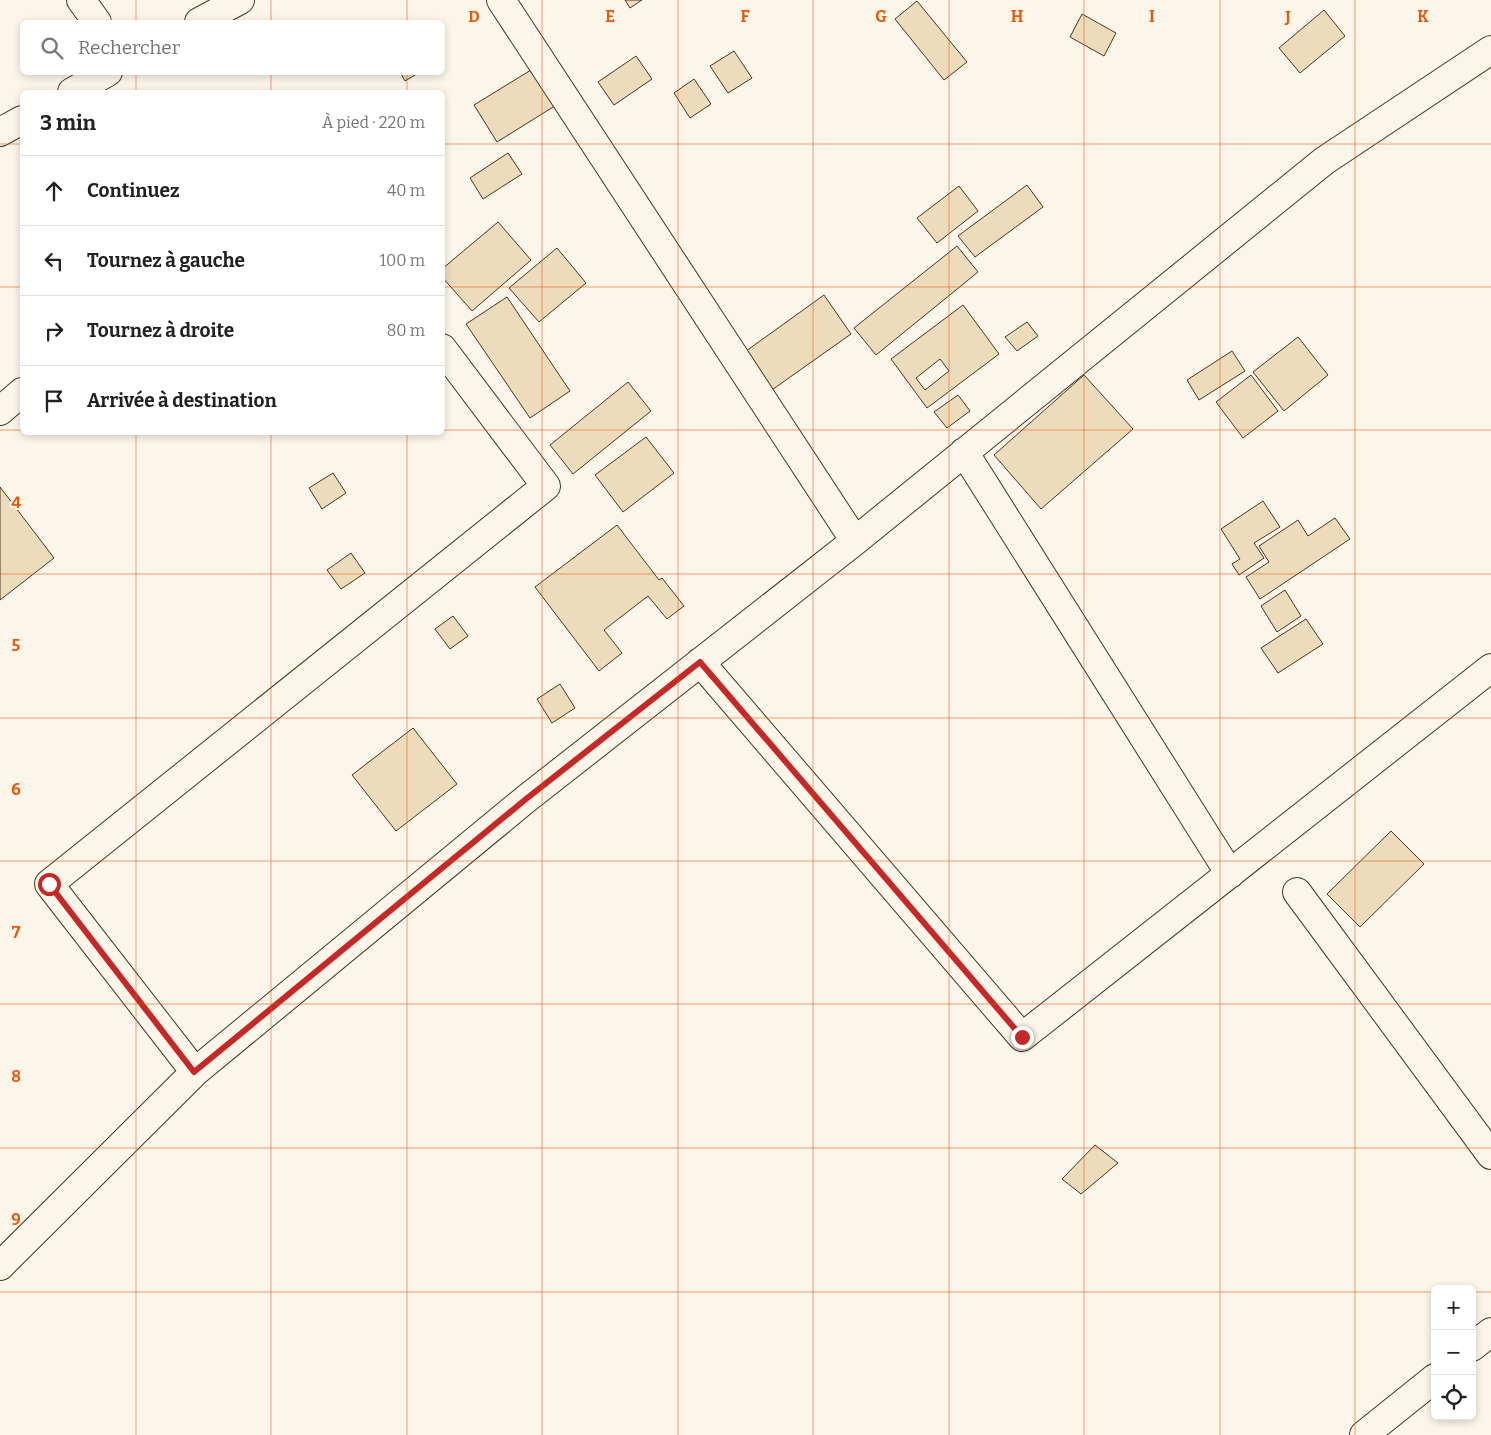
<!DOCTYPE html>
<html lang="fr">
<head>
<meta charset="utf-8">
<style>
  body { margin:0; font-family:Bitter,serif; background:#f2f2f2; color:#222 }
  .controls { position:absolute; right:15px; bottom:15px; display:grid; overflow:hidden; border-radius:8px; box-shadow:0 2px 8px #0003 }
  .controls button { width:45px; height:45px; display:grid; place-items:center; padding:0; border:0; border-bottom:1px solid #e0e0e0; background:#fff; color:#222; font:25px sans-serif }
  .stop { position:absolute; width:15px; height:15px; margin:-11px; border:4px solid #c62828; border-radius:50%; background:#fff }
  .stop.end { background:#c62828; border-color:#fff; box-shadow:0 1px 5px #0008 }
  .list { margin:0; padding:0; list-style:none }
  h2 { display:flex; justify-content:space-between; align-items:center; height:65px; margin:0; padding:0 20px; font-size:21px }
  h2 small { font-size:16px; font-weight:400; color:#767676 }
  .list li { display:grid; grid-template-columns:32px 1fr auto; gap:15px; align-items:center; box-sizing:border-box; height:70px; padding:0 20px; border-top:1px solid #e0e0e0 }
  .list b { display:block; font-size:19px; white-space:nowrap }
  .list em { font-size:16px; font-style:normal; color:#767676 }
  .icon { flex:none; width:28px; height:28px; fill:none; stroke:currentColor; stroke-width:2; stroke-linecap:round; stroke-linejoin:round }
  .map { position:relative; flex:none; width:1491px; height:1435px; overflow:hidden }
  .search { position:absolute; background:#fff; box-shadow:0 2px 8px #0003; left:20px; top:20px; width:425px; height:55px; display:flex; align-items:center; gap:12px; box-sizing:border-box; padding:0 18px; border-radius:8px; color:#767676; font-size:19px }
  .panel { position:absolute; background:#fff; box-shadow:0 2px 8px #0003; left:20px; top:90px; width:425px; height:345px; border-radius:8px }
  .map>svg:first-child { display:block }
</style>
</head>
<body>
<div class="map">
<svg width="1491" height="1435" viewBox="0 0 1491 1435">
  <rect width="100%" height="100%" fill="#fbf6e9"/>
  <path fill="#ecdcbc" stroke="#4a3520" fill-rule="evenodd" d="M625 0H642L630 8Z
    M917 1 967 62 944 80 895 19Z
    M1324 10 1345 36 1300 73 1279 48Z
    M1082 14 1116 33 1104 56 1070 37Z
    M734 51 752 78 728 93 710 66Z
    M636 56 652 79 614 105 598 82Z
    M544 62 566 99 497 142 474 105Z
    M400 72H420L405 81Z
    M694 79 711 104 690 118 674 93Z
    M508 153 522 174 483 199 470 178Z
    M1027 185 1043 207 975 257 958 236Z
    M959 186 978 211 937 243 917 218Z
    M498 222 531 260 472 311 442 277V269Z
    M957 246 978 272 876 355 854 328Z
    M557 248 586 283 539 322 509 288Z
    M824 295 851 334 769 392 742 354Z
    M507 297 570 391 530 418 466 324Z
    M963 305 999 354 927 408 891 359ZM940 359 949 371 925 390 916 378Z
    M1027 322 1038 336 1017 351 1005 337Z
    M1298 337 1328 375 1284 411 1253 372Z
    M1232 351 1245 371 1199 400 1187 380Z
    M1084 375 1133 429 1041 509 994 455Z
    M1251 375 1278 411 1243 438 1216 402Z
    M628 382 651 411 573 474 550 445Z
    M958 395 970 411 947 428 934 412Z
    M646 437 674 473 623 512 595 475Z
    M333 473 346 493 322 509 309 488Z
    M0 487 54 558 0 600Z
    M1263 501 1280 527 1254 543 1264 558 1239 575 1232 564 1240 559 1221 529Z
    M1335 518 1350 539 1260 599 1246 577 1269 562 1259 546 1298 520 1308 536Z
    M617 525 659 580 662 578 684 606 667 619 648 596 604 630 622 653 599 671 535 587Z
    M351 553 365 573 341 589 327 570Z
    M1285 590 1301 616 1277 632 1261 606Z
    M453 616 468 636 450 649 435 629Z
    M1306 619 1323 644 1278 673 1261 648Z
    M560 684 575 708 552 723 537 699Z
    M413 728 457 784 396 831 352 775Z
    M1391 831 1424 864 1360 927 1327 894Z
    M1095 1145 1118 1163 1081 1194 1062 1179Z"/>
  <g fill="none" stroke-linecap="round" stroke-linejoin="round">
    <defs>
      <path id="minor" d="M81 0 97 22
        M501 0 855 541
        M199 22 240 0
        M72 92 108 72
        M0 132 22 120
        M0 411 22 392
        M964 452 1230 874
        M700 662 1022 1037 1491 668
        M1297 892 1491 1155
        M195 1072 49 884 546 486 442 348
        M0 1266 195 1072 526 799 855 541 1324 161 1491 50
        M1472 1347 1491 1332
        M1364 1435 1435 1378"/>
    </defs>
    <use href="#minor" stroke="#4a3520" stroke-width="30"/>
    <use href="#minor" stroke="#fbf6e9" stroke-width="28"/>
  </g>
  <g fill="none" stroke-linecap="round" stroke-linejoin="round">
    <path stroke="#c62828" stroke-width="6" d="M49 884 194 1072 526 799 700 662 1022 1037"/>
  </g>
  <path fill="none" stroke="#e8590c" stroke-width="1" stroke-opacity="0.55" d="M136 0V22M271 0V22M407 0V22M542 0V1435M678 0V1435M813 0V1435M949 0V1435M1084 0V1435M1220 0V1435M1355 0V1435M136 72V92M271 72V92M407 72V92M0 144H22M442 144H1491M0 287H22M442 287H1491M0 430H22M442 430H1491M136 432V1435M271 432V1435M407 432V1435M0 574H1491M0 718H1491M0 861H1491M0 1004H1491M0 1148H1491M0 1292H1435M1472 1292H1491"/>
  <g font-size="16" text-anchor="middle" font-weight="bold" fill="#e8590c" stroke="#fbf6e9" stroke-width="4" stroke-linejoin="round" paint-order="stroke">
    <text x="474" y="22">D</text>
    <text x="610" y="22">E</text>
    <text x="745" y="22">F</text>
    <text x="881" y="22">G</text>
    <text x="1017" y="22">H</text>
    <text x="1152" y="22">I</text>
    <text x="1288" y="22">J</text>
    <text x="1423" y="22">K</text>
    <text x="16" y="508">4</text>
    <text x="16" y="651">5</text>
    <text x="16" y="795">6</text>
    <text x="16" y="938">7</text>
    <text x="16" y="1082">8</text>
    <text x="16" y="1225">9</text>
  </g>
</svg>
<div class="controls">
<button>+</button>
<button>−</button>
<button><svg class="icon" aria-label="locate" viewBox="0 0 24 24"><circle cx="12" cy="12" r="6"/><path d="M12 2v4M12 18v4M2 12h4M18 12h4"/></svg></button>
</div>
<div class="stop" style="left:49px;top:884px"></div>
<div class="stop end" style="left:1022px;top:1037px"></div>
<div class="search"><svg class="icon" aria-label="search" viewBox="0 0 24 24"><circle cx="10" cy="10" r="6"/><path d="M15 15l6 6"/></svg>Rechercher</div>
<section class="panel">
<h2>3 min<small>À pied · 220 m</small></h2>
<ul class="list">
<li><svg class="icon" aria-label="ahead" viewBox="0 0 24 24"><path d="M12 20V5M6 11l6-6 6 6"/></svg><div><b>Continuez</b></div><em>40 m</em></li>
<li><svg class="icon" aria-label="left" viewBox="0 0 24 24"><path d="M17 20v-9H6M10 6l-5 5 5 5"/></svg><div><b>Tournez à gauche</b></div><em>100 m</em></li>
<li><svg class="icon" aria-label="right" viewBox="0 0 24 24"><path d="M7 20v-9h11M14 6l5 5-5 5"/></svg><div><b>Tournez à droite</b></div><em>80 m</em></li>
<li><svg class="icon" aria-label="arrive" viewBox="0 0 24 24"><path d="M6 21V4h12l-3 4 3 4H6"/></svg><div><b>Arrivée à destination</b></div></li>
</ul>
</section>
</div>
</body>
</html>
